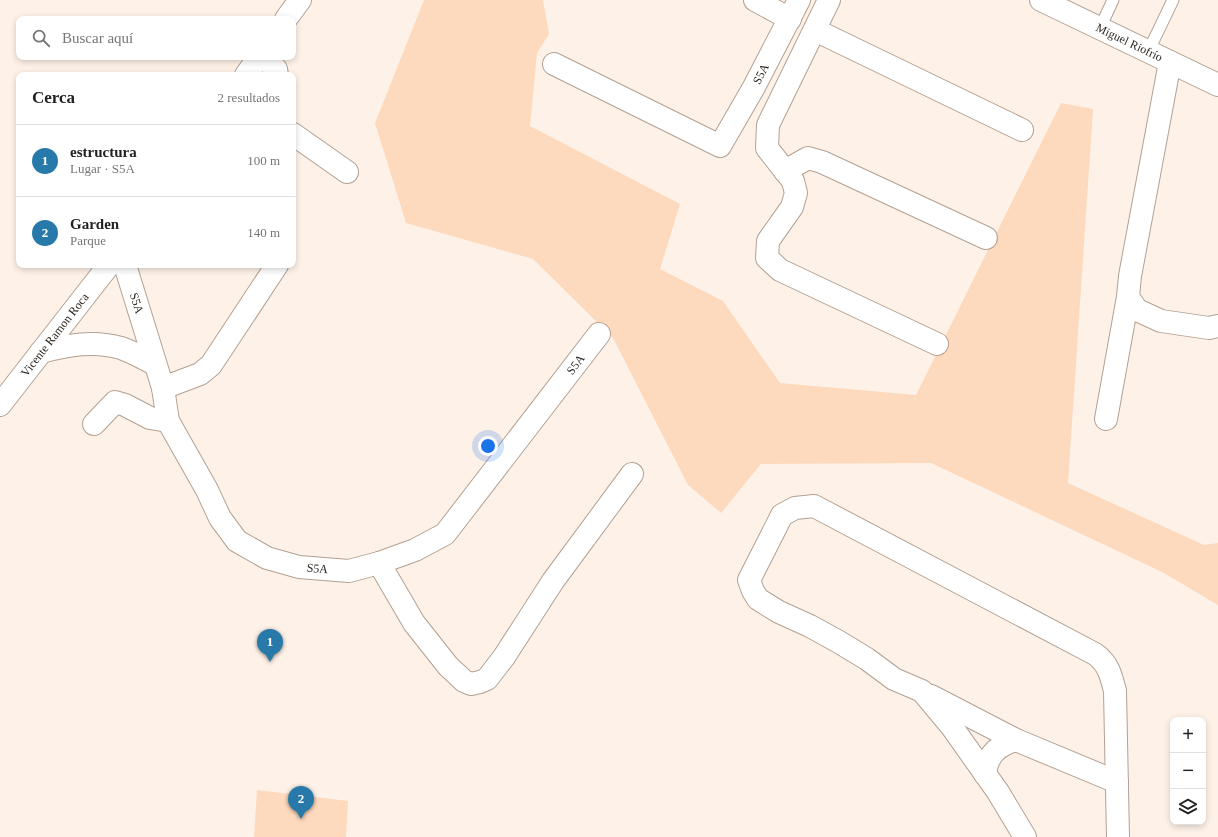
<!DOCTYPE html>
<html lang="es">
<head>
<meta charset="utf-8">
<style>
  body { margin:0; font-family:Georgia,serif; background:#f2f2f2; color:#222 }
  .controls { position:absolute; right:12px; bottom:12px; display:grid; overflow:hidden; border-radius:8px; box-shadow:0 2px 6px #0003 }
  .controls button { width:36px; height:36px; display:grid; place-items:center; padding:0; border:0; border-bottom:1px solid #e0e0e0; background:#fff; color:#222; font:20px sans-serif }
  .you { position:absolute; left:488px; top:446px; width:14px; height:14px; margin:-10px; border:3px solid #fff; border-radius:50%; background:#1a73e8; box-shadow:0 0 0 6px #1a73e833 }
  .badge { display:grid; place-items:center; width:26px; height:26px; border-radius:50%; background:#2779aa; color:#fff; font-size:13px; font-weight:700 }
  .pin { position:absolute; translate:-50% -33px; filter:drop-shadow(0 1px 2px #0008) }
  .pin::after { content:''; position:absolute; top:21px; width:14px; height:12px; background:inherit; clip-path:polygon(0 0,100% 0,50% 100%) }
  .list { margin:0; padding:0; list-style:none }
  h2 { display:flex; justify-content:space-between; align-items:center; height:52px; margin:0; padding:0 16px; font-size:17px }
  h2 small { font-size:13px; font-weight:400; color:#767676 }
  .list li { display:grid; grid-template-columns:26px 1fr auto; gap:12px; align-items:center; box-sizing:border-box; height:72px; padding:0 16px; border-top:1px solid #e0e0e0 }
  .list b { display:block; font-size:15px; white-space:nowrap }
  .list p { margin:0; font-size:13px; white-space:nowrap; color:#767676 }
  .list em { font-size:13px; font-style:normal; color:#767676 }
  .icon { flex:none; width:22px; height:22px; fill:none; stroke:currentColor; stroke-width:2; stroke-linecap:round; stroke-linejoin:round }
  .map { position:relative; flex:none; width:1218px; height:837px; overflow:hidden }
  .search { position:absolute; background:#fff; box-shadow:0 2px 6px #0003; left:16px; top:16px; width:280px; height:44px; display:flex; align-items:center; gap:10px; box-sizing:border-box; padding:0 14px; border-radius:8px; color:#767676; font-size:15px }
  .panel { position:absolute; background:#fff; box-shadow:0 2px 6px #0003; left:16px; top:72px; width:280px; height:196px; border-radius:8px }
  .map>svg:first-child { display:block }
</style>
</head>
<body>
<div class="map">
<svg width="1218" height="837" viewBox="0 0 1218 837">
  <rect width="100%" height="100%" fill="#fef2e8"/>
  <path fill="#fddabe" d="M424 0H543L549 34 537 53 530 126 680 204 660 269 723 301 780 383 916 395 1061 103 1093 109 1068 483 1204 545 1218 543V605L1162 572 931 463 761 464 721 513 688 485 613 338 533 259 406 223 375 123Z
    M257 790 348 801 346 837H254Z"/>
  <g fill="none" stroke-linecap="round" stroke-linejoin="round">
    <defs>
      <path id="lane" d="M1100 28 1113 0
        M1148 52 1173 0"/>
      <g id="street">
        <path d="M755 0 790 19"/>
        <path d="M829 0 768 125 767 148 793 181 796 193 792 207 768 241 767 258 780 270 937 344"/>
        <path id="s1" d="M1041 0 1218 85"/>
        <path d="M286 19 300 0"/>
        <path d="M815 30 1022 130"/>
        <path d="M263 57 276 69 277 75"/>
        <path d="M1170 62 1130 276 1128 297 1137 310 1161 321 1209 328 1218 326"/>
        <path id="s2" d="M554 64 720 146 754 87 799 0"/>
        <path d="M246 75 259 57"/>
        <path d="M293 134 347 172"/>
        <path d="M785 171 808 158 822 162 986 238"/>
        <path id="s3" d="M125 265 163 388 168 421 207 490 220 518 237 541 267 558 299 567 349 571 379 563 415 550 445 534 599 334"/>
        <path d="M41 352C68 345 94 340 121 348 133 352 144 359 155 364"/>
        <path d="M163 388 200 374 211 365 277 265"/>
        <path id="s4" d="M0 405 109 265"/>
        <path d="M1106 419 1128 297"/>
        <path d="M94 424 115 402 125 405 150 418 168 421"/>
        <path d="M379 563 414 623 448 666 464 681 471 684 480 682 487 679 504 657 553 581 632 474"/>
        <path d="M931 696 1016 740 1117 782"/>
        <path d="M985 774C987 755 998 745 1016 740"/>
        <path d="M1025 837 998 792 952 727 922 691 894 679 867 659 839 642 810 626 779 612 758 599 753 591 749 580 782 515 795 508 814 506 1095 654C1108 663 1111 675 1115 691L1118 837"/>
      </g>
    </defs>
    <use href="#lane" stroke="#b3a092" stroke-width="13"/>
    <use href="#street" stroke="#b3a092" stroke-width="24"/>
    <use href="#lane" stroke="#fff" stroke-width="11"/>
    <use href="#street" stroke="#fff" stroke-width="22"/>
  </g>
  <g text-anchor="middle" stroke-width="3" stroke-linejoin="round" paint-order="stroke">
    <g font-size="12" fill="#2b241e" stroke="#fff">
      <text dy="4" stroke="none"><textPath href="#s1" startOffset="98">Miguel Riofrío</textPath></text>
      <text dy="4" stroke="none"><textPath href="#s2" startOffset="268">S5A</textPath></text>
      <text dy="4" stroke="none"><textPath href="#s3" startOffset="40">S5A</textPath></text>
      <text dy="4" stroke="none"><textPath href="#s4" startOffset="89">Vicente Ramon Roca</textPath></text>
      <text dy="4" stroke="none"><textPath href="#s3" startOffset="736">S5A</textPath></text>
      <text dy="4" stroke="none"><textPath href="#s3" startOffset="387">S5A</textPath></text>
    </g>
  </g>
</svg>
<div class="controls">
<button>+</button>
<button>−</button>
<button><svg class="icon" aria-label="layers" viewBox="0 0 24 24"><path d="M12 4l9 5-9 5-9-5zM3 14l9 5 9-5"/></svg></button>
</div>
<div class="you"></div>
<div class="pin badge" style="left:270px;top:662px">1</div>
<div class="pin badge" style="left:301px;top:819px">2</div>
<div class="search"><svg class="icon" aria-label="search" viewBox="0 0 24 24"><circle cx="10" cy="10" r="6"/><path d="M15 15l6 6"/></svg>Buscar aquí</div>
<section class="panel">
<h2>Cerca<small>2 resultados</small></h2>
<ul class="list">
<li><span class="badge">1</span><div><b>estructura</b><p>Lugar · S5A</p></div><em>100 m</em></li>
<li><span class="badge">2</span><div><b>Garden</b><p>Parque</p></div><em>140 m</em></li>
</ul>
</section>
</div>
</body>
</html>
